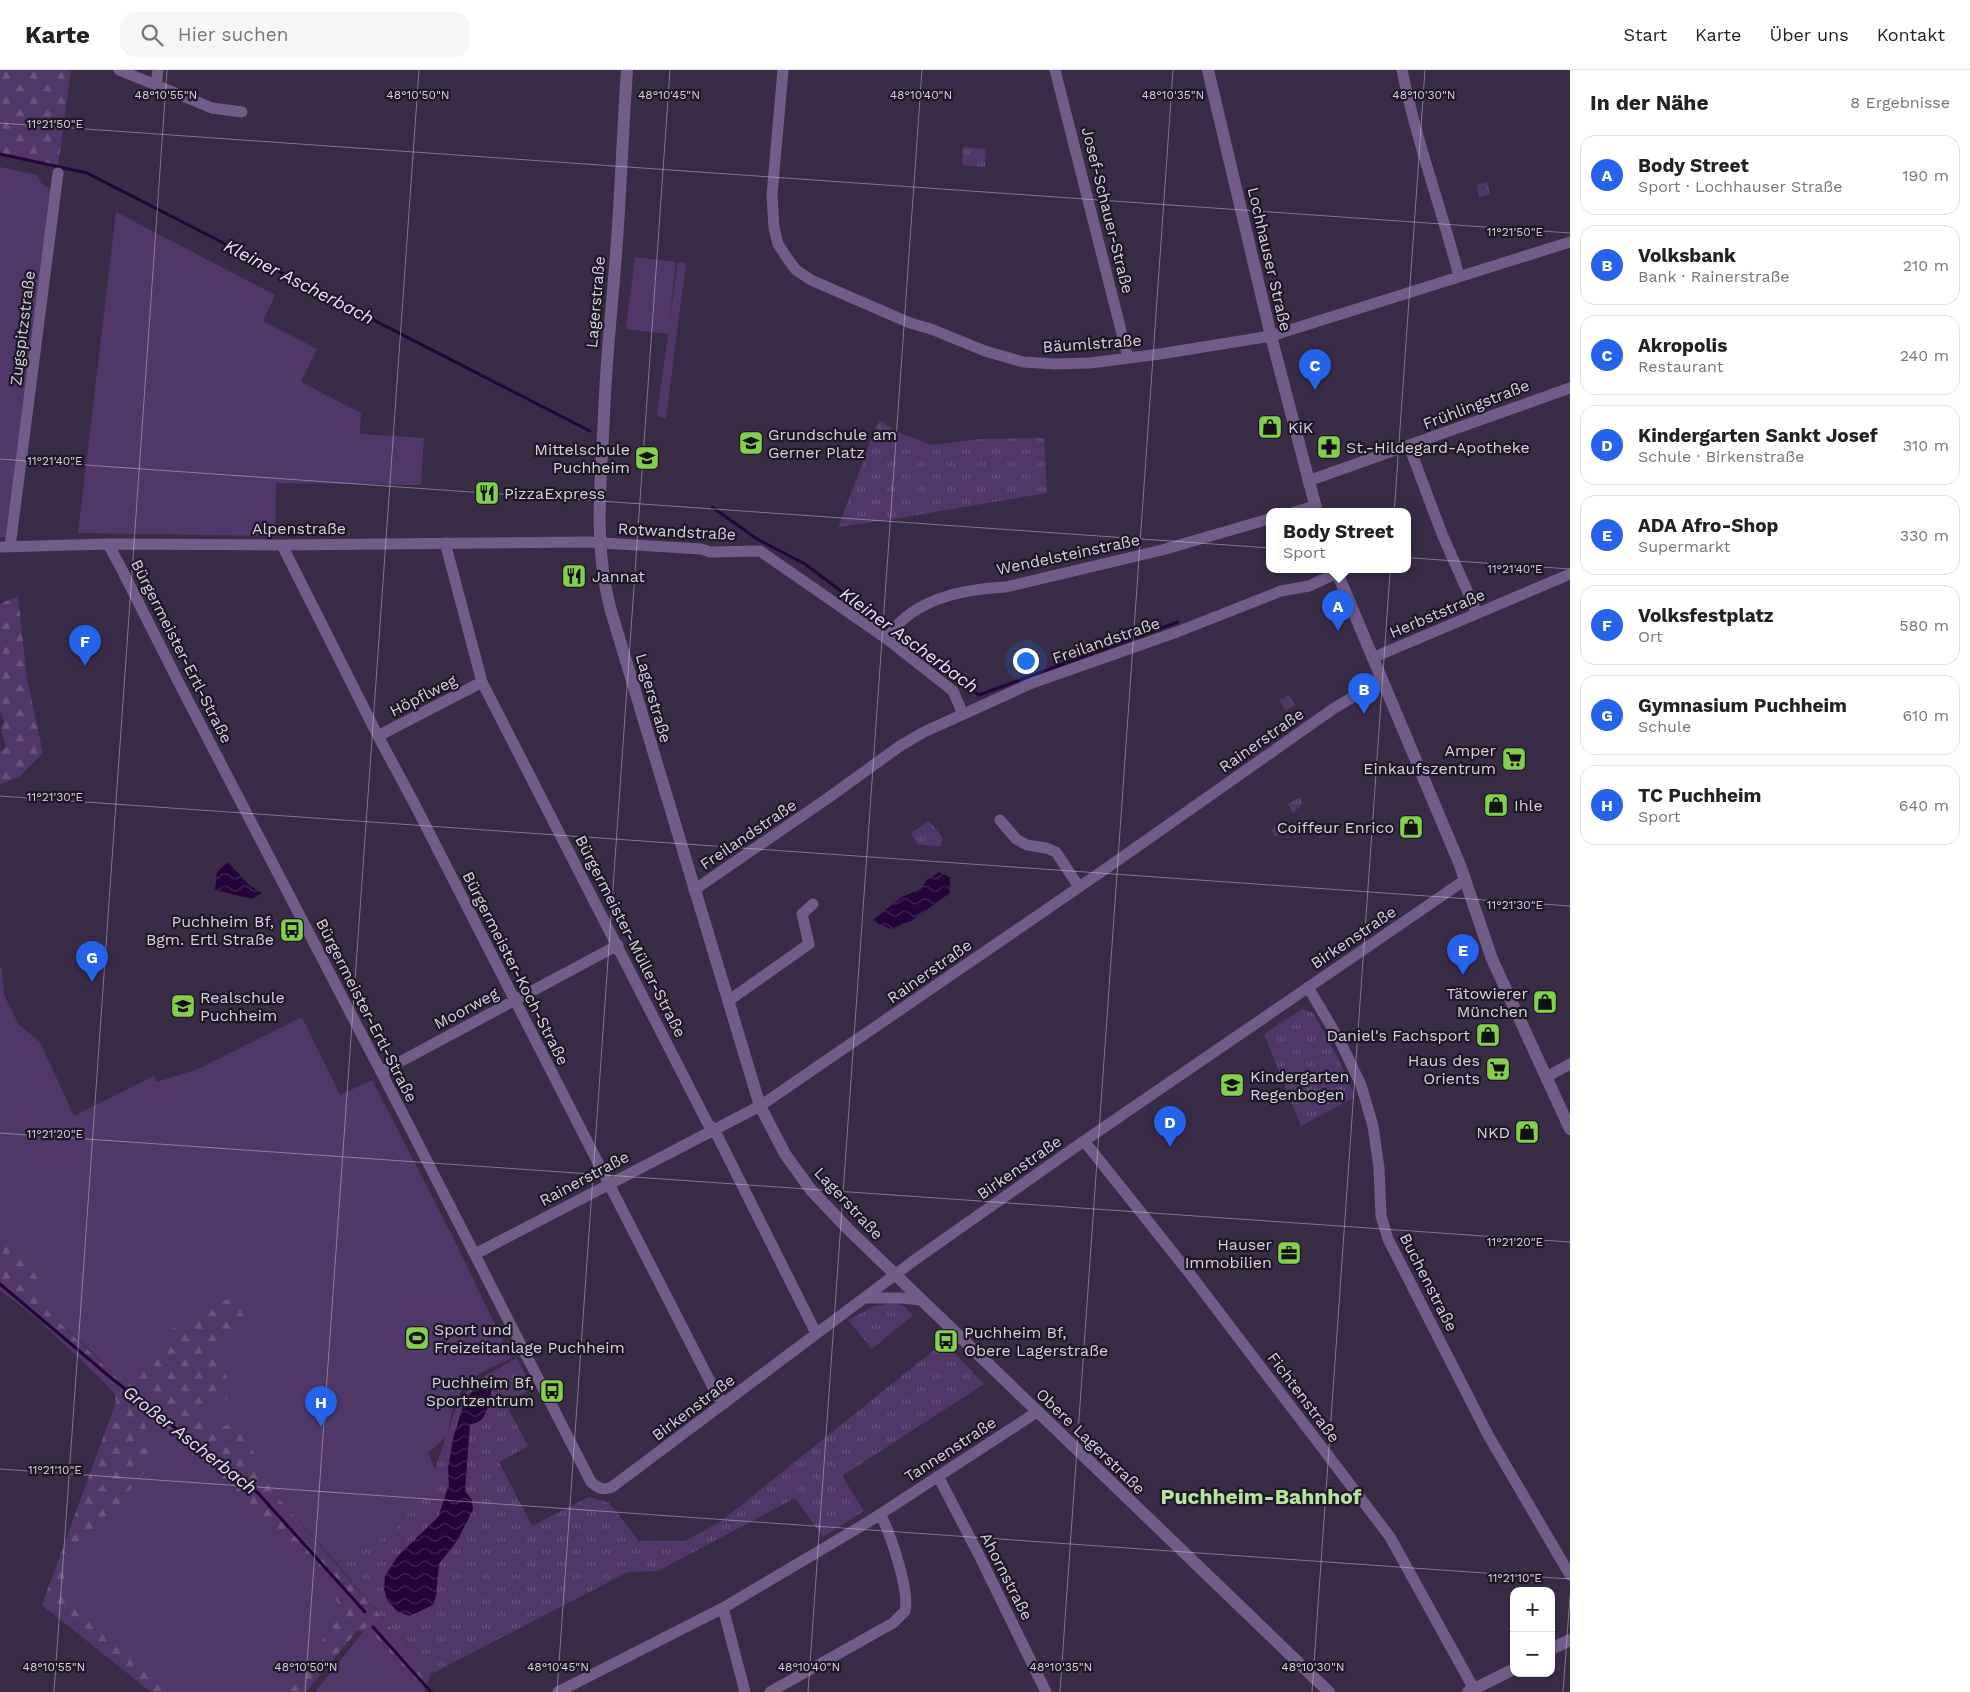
<!DOCTYPE html>
<html lang="de">
<head>
<meta charset="utf-8">
<style>
  body { margin:0; font-family:"Work Sans",sans-serif; background:#f6f6f6; color:#222 }
  .controls { position:absolute; right:15px; bottom:15px; display:grid; overflow:hidden; border-radius:10px; box-shadow:0 1px 4px #0004 }
  .controls button { width:45px; height:45px; display:grid; place-items:center; padding:0; border:0; border-bottom:1px solid #e0e0e0; background:#fff; color:#222; font:25px sans-serif }
  .you { position:absolute; left:1025px; top:590px; width:18px; height:18px; margin:-12px; border:4px solid #fff; border-radius:50%; background:#1a73e8; box-shadow:0 0 0 8px #1a73e833 }
  .badge { display:grid; place-items:center; width:32px; height:32px; border-radius:50%; background:#2563eb; color:#fff; font-size:16px; font-weight:700 }
  .pin { position:absolute; translate:-50% -41px; filter:drop-shadow(0 1px 2px #0008) }
  .pin::after { content:''; position:absolute; top:26px; width:18px; height:15px; background:inherit; clip-path:polygon(0 0,100% 0,50% 100%) }
  .popup { position:absolute; left:1266px; top:438px; width:145px; height:65px; box-sizing:border-box; display:grid; place-content:center; border-radius:10px; background:#fff; filter:drop-shadow(0 1px 4px #0005); font-size:16px; white-space:nowrap; color:#767676 }
  .popup b { font-size:19px; color:#222 }
  .popup::after { content:''; position:absolute; left:50%; top:100%; margin-left:-10px; border:10px solid transparent; border-top-color:#fff }
  .list { margin:0; padding:0; list-style:none }
  h2 { display:flex; justify-content:space-between; align-items:center; height:65px; margin:0; padding:0 20px; font-size:21px }
  h2 small { font-size:16px; font-weight:400; color:#767676 }
  .list li { display:grid; grid-template-columns:32px 1fr auto; gap:15px; align-items:center; box-sizing:border-box; height:80px; margin:0 10px 10px; padding:0 10px; border:1px solid #e0e0e0; border-radius:15px }
  .list b { display:block; font-size:19px; white-space:nowrap }
  .list p { margin:0; font-size:16px; white-space:nowrap; color:#767676 }
  .list em { font-size:16px; font-style:normal; color:#767676 }
  .icon { flex:none; width:28px; height:28px; fill:none; stroke:currentColor; stroke-width:2; stroke-linecap:round; stroke-linejoin:round }
  .map { position:relative; flex:none; width:1570px; height:1622px; overflow:hidden }
  header { display:flex; align-items:center; gap:30px; box-sizing:border-box; height:70px; padding:0 25px; background:#fff; border-bottom:1px solid #e0e0e0 }
  header strong { font-size:24px }
  nav { display:flex; gap:28px; margin-inline-start:auto; font-size:18px }
  .search { width:350px; height:45px; background:#f6f6f6; display:flex; align-items:center; gap:12px; box-sizing:border-box; padding:0 18px; border-radius:15px; color:#767676; font-size:19px }
  main { display:flex }
  aside { flex:1; background:#fff }
  .map>svg:first-child { display:block }
</style>
</head>
<body>
<header>
<strong>Karte</strong>
<div class="search"><svg class="icon" aria-label="search" viewBox="0 0 24 24"><circle cx="10" cy="10" r="6"/><path d="M15 15l6 6"/></svg>Hier suchen</div>
<nav><a>Start</a><a>Karte</a><a>Über uns</a><a>Kontakt</a></nav>
</header>
<main>
<div class="map">
<svg width="1570" height="1622" viewBox="0 0 1570 1622">
  <defs>
    <pattern id="forest-firs" width="22" height="20" patternUnits="userSpaceOnUse" patternTransform="scale(1.25)"><rect width="22" height="20" fill="#523868"/><path d="M5 1l3.5 6h-7zM16 11l3.5 6h-7z" fill="#6a547d"/></pattern>
    <pattern id="park-tufts" width="24" height="20" patternUnits="userSpaceOnUse" patternTransform="scale(1.25)"><rect width="24" height="20" fill="#523868"/><path d="M3 7l-1-3M5 7V3M7 7l1-3M15 17l-1-3M17 17v-4M19 17l1-3" fill="none" stroke="#6a547d"/></pattern>
    <pattern id="water-waves" width="16" height="10" patternUnits="userSpaceOnUse" patternTransform="scale(1.25)"><rect width="16" height="10" fill="#240439"/><path d="M0 5q4-4 8 0t8 0" fill="none" stroke="#432855"/></pattern>
  </defs>
  <rect width="100%" height="100%" fill="#3a2c47"/>
  <path fill="#523868" d="M0 97 37 105 41 113 51 120 6 467H0Z
    M116 142 275 225 263 251 317 279 301 312 361 343 360 364 424 368 421 415 276 413 275 466 78 463Z
    M635 187 676 192 668 262 678 192 686 193 666 348 657 346 668 264 626 259Z
    M0 897 2 899 4 925 19 955 40 972 74 1046 154 1006 157 1012 198 999 302 947 340 1025 372 1010 453 1167 511 1288 480 1303 467 1314 454 1331 447 1366 428 1383 435 1399 398 1456 377 1471 337 1494 252 1397 188 1348 192 1274 149 1321 159 1328 162 1359 194 1383 286 1470 331 1519 342 1542 306 1622H151L42 1535 120 1331 118 1309 93 1283 47 1240 43 1232 42 1215 27 1191 23 1171H12L2 1175 0 1173Z
    M367 1557 425 1622H315Z"/>
  <path fill="url(#forest-firs)" d="M0 0H71L58 96 0 83Z
    M18 526 27 609 43 683 20 706 0 715V682L6 677 1 659 4 651 0 641V534Z
    M12 1171H23L27 1191 42 1215 43 1232 47 1240 119 1310 123 1302 173 1276 167 1261 226 1230 244 1227 258 1247 211 1273 235 1324 201 1344 211 1363 237 1350 277 1426 431 1604 424 1621 367 1557 364 1561H357L306 1622H289L342 1542 331 1519 286 1470 194 1383 162 1359 159 1328 150 1321C142 1345 144 1365 156 1388L69 1497 58 1523 175 1622H151L42 1535 116 1332 114 1323 99 1307 40 1251 0 1220V1173L2 1174Z"/>
  <path fill="url(#park-tufts)" d="M963 77 986 79 985 97 962 95Z
    M1487 112 1490 124 1479 127 1476 115Z
    M879 350 897 362 932 375 981 369 1044 368 1047 423 881 451 838 457Z
    M1289 625 1295 635 1286 641 1279 630Z
    M1300 727 1303 733 1293 743 1288 734Z
    M929 751 943 768 941 776 918 775 911 763Z
    M1285 751 1289 758 1275 767 1271 760Z
    M1302 939 1313 943 1340 992 1355 1027 1301 1056 1264 964Z
    M894 1233 904 1236 913 1245 872 1279 848 1250 875 1236Z
    M944 1272 984 1314 842 1406 864 1441 823 1467 795 1428 658 1501 628 1502 431 1604 337 1494 377 1471 398 1456 435 1399 457 1335 471 1316 485 1306 517 1288 532 1319 505 1333 528 1376 499 1392 532 1456 589 1427 609 1433 639 1471H685L720 1452Z"/>
  <path fill="url(#water-waves)" d="M228 792 249 815 262 823 252 829 215 820 217 802Z
    M939 802 950 807V823L911 851 891 859 878 854 874 849 902 827 920 819 927 810Z
    M483 1309 492 1311C492 1321 488 1348 478 1352 477 1353 471 1354 470 1354L465 1421 472 1430 473 1440 457 1471 439 1494 436 1526 433 1535 410 1546 397 1541 387 1530 384 1519 385 1506 397 1487 438 1447 449 1415 448 1399 453 1368 465 1330Z"/>
  <g fill="none" stroke-linecap="round" stroke-linejoin="round">
    <path stroke="#240439" stroke-width="3" d="M0 84 87 103 590 361
      M712 437 757 469 805 494 979 625 1178 552
      M0 1214 110 1307 258 1423 365 1542
      M373 1557 431 1622"/>
    <path stroke="#735d88" stroke-width="11" d="M119 0 212 38 242 42
      M783 0 772 125 774 158 778 174 787 188 796 200 811 210 910 253 931 259 985 281 1023 292 1055 294 1090 293 1160 284 1271 266 1570 172
      M1055 0 1128 288
      M1402 0C1416 70 1441 137 1459 206
      M156 16 158 0
      M1409 376 1442 464 1477 543
      M1308 411 1570 318
      M1294 442 1315 436
      M447 473V480L482 612 708 1054 714 1059 816 1263
      M108 474 120 496 180 615 405 1048 591 1412C598 1418 603 1421 612 1417L916 1189 1084 1071 1465 810
      M282 475 378 666 414 733 717 1325 724 1334
      M0 477 108 474 282 475 587 472 701 479 710 482 760 481 887 569 953 621 963 644
      M10 477 58 103
      M887 569C911 529 962 519 1006 517L1162 480 1269 449
      M1372 588 1570 504
      M378 666 482 612
      M1000 750 1016 769 1027 775 1046 778 1056 782 1079 817
      M694 820 828 728 900 676 924 662 1032 613 1177 562 1281 521 1309 516 1337 503
      M1308 917 1341 973 1361 1015 1373 1056 1379 1098 1381 1146 1388 1169 1488 1365 1570 1505
      M728 931 809 874 802 844 813 834
      M381 1002 618 875
      M1546 1007 1570 994
      M1084 1071 1190 1204 1390 1467 1474 1619
      M475 1184 760 1036 1104 800 1333 639 1381 610
      M865 1228H901L921 1230
      M938 1406 980 1487 1046 1622
      M723 1538 745 1622
      M558 1622 723 1538 868 1452 1037 1342
      M770 1622 893 1553 905 1541C910 1521 890 1462 880 1444"/>
    <path stroke="#735d88" stroke-width="12" d="M627 0C623 57 621 114 617 171 613 229 606 286 604 345 601 411 593 476 611 541L760 1036 785 1084 811 1120 848 1159 1329 1622
      M1208 0 1271 266 1317 442
      M1336 500 1460 795 1492 889 1570 1059
      M1551 1579 1570 1570
      M1468 1622 1514 1599"/>
  </g>
  <path fill="none" stroke="#d8d0e1" stroke-width="1" stroke-opacity="0.45" d="M0 53 1570 163M0 389 1570 499M0 726 1570 836M0 1063 1570 1172M0 1399 1570 1509M54 1622 167 0M305 1622 419 0M557 1622 670 0M808 1622 922 0M1060 1622 1173 0M1312 1622 1425 0M1563 1622 1570 1526"/>
  <defs>
    <symbol id="shop-square" viewBox="-11 -11 22 22"><rect x="-9" y="-9" width="18" height="18" rx="4" fill="#84cf4d" stroke="#1e1824"/><path d="M-5-2.5h2.3a2.7 3.5 0 0 1 5.4 0H5L5.5 6h-11ZM-1.5-2.5h3a1.5 2.3 0 0 0-3 0Z" fill="#111"/></symbol>
    <symbol id="school-square" viewBox="-11 -11 22 22"><rect x="-9" y="-9" width="18" height="18" rx="4" fill="#84cf4d" stroke="#1e1824"/><path d="M0-5L7-2L0 1L-7-2ZM-4 1L0 2.5L4 1V4Q0 6-4 4Z" fill="#111"/></symbol>
    <symbol id="pharmacy-square" viewBox="-11 -11 22 22"><rect x="-9" y="-9" width="18" height="18" rx="4" fill="#84cf4d" stroke="#1e1824"/><path d="M-2-6h4v4h4v4h-4v4h-4v-4h-4v-4h4Z" fill="#111"/></symbol>
    <symbol id="restaurant-square" viewBox="-11 -11 22 22"><rect x="-9" y="-9" width="18" height="18" rx="4" fill="#84cf4d" stroke="#1e1824"/><path d="M-5-6h1v4h1v-4h1v4h1v-4h1v5L-1.5 .5V6h-2V.5L-5-1ZM5-6V6H3V1.5H1.5Q1.5-4 5-6Z" fill="#111"/></symbol>
    <symbol id="supermarket-square" viewBox="-11 -11 22 22"><rect x="-9" y="-9" width="18" height="18" rx="4" fill="#84cf4d" stroke="#1e1824"/><path d="M-6-5.5h2.5l.6 2H6L4.5 2H-2.5L-4.4-4H-6ZM-1.5 3.2a1.3 1.3 0 1 0 .1 0ZM3 3.2a1.3 1.3 0 1 0 .1 0Z" fill="#111"/></symbol>
    <symbol id="bus-square" viewBox="-11 -11 22 22"><rect x="-9" y="-9" width="18" height="18" rx="4" fill="#84cf4d" stroke="#1e1824"/><path d="M-5-6H5V4H4V6H2V4H-2V6H-4V4H-5ZM-3.5-4V0h7V-4ZM-3.5 1.2v1.5H-2V1.2ZM2 1.2v1.5H3.5V1.2Z" fill="#111"/></symbol>
    <symbol id="office-square" viewBox="-11 -11 22 22"><rect x="-9" y="-9" width="18" height="18" rx="4" fill="#84cf4d" stroke="#1e1824"/><path d="M-6-3h4V-5.5h4V-3h4V5H-6ZM-1-4.5V-3h2v-1.5ZM-6 0V1H6V0Z" fill="#111"/></symbol>
    <symbol id="stadium-square" viewBox="-11 -11 22 22"><rect x="-9" y="-9" width="18" height="18" rx="4" fill="#84cf4d" stroke="#1e1824"/><path d="M0-5a6.5 5 0 1 0 0 10a6.5 5 0 1 0 0-10ZM-3.5-1.8h7v3.6h-7Z" fill="#111"/></symbol>
  </defs>
  <g fill-rule="evenodd">
    <use href="#shop-square" x="1256" y="343" width="28" height="28"/>
    <use href="#school-square" x="737" y="359" width="28" height="28"/>
    <use href="#pharmacy-square" x="1315" y="363" width="28" height="28"/>
    <use href="#school-square" x="633" y="374" width="28" height="28"/>
    <use href="#restaurant-square" x="473" y="409" width="28" height="28"/>
    <use href="#restaurant-square" x="560" y="492" width="28" height="28"/>
    <use href="#supermarket-square" x="1500" y="675" width="28" height="28"/>
    <use href="#shop-square" x="1482" y="721" width="28" height="28"/>
    <use href="#shop-square" x="1397" y="743" width="28" height="28"/>
    <use href="#bus-square" x="278" y="846" width="28" height="28"/>
    <use href="#shop-square" x="1531" y="918" width="28" height="28"/>
    <use href="#school-square" x="169" y="922" width="28" height="28"/>
    <use href="#shop-square" x="1474" y="951" width="28" height="28"/>
    <use href="#supermarket-square" x="1484" y="985" width="28" height="28"/>
    <use href="#school-square" x="1218" y="1001" width="28" height="28"/>
    <use href="#shop-square" x="1513" y="1048" width="28" height="28"/>
    <use href="#office-square" x="1275" y="1169" width="28" height="28"/>
    <use href="#stadium-square" x="403" y="1254" width="28" height="28"/>
    <use href="#bus-square" x="932" y="1257" width="28" height="28"/>
    <use href="#bus-square" x="538" y="1307" width="28" height="28"/>
  </g>
  <g text-anchor="middle" stroke-width="4.5" stroke-linejoin="round" paint-order="stroke">
    <g font-size="16" fill="#d8d0e1" stroke="#1e1824">
      <text transform="translate(1108 140) rotate(76)" y="6">Josef-Schauer-Straße</text>
      <text transform="translate(1270 189) rotate(77)" y="6">Lochhauser Straße</text>
      <text transform="translate(595 232) rotate(-85)" y="6">Lagerstraße</text>
      <text transform="translate(22 258) rotate(-83)" y="6">Zugspitzstraße</text>
      <text transform="translate(1092 273) rotate(-4)" y="6">Bäumlstraße</text>
      <text transform="translate(1476 334) rotate(-21)" y="6">Frühlingstraße</text>
      <text x="299" y="464">Alpenstraße</text>
      <text transform="translate(677 461) rotate(3)" y="6">Rotwandstraße</text>
      <text transform="translate(1068 484) rotate(-12)" y="6">Wendelsteinstraße</text>
      <text transform="translate(1437 543) rotate(-23)" y="6">Herbststraße</text>
      <text transform="translate(1106 570) rotate(-19)" y="6">Freilandstraße</text>
      <text transform="translate(182 581) rotate(63)" y="6">Bürgermeister-Ertl-Straße</text>
      <text transform="translate(423 625) rotate(-27)" y="6">Höpflweg</text>
      <text transform="translate(654 628) rotate(74)" y="6">Lagerstraße</text>
      <text transform="translate(1261 670) rotate(-35)" y="6">Rainerstraße</text>
      <text transform="translate(748 764) rotate(-34)" y="6">Freilandstraße</text>
      <text transform="translate(631 866) rotate(63)" y="6">Bürgermeister-Müller-Straße</text>
      <text transform="translate(1353 867) rotate(-34)" y="6">Birkenstraße</text>
      <text transform="translate(516 898) rotate(63)" y="6">Bürgermeister-Koch-Straße</text>
      <text transform="translate(929 901) rotate(-35)" y="6">Rainerstraße</text>
      <text transform="translate(466 938) rotate(-28)" y="6">Moorweg</text>
      <text transform="translate(367 940) rotate(63)" y="6">Bürgermeister-Ertl-Straße</text>
      <text transform="translate(1019 1097) rotate(-35)" y="6">Birkenstraße</text>
      <text transform="translate(584 1108) rotate(-28)" y="6">Rainerstraße</text>
      <text transform="translate(849 1133) rotate(47)" y="6">Lagerstraße</text>
      <text transform="translate(1429 1212) rotate(63)" y="6">Buchenstraße</text>
      <text transform="translate(1304 1327) rotate(53)" y="6">Fichtenstraße</text>
      <text transform="translate(693 1337) rotate(-37)" y="6">Birkenstraße</text>
      <text transform="translate(1091 1371) rotate(44)" y="6">Obere Lagerstraße</text>
      <text transform="translate(950 1379) rotate(-33)" y="6">Tannenstraße</text>
      <text transform="translate(1007 1506) rotate(63)" y="6">Ahornstraße</text>
    </g>
    <g font-size="16" fill="#d8d0e1" stroke="#1e1824" text-anchor="start">
      <text x="1288" y="363">KiK</text>
      <text x="768" y="370">Grundschule am<tspan x="768" dy="18">Gerner Platz</tspan></text>
      <text x="1346" y="383">St.-Hildegard-Apotheke</text>
      <text x="630" y="385" text-anchor="end">Mittelschule<tspan x="630" dy="18">Puchheim</tspan></text>
      <text x="504" y="429">PizzaExpress</text>
      <text x="592" y="512">Jannat</text>
      <text x="1496" y="686" text-anchor="end">Amper<tspan x="1496" dy="18">Einkaufszentrum</tspan></text>
      <text x="1514" y="741">Ihle</text>
      <text x="1394" y="763" text-anchor="end">Coiffeur Enrico</text>
      <text x="274" y="857" text-anchor="end">Puchheim Bf,<tspan x="274" dy="18">Bgm. Ertl Straße</tspan></text>
      <text x="1528" y="929" text-anchor="end">Tätowierer<tspan x="1528" dy="18">München</tspan></text>
      <text x="200" y="933">Realschule<tspan x="200" dy="18">Puchheim</tspan></text>
      <text x="1470" y="971" text-anchor="end">Daniel's Fachsport</text>
      <text x="1480" y="996" text-anchor="end">Haus des<tspan x="1480" dy="18">Orients</tspan></text>
      <text x="1250" y="1012">Kindergarten<tspan x="1250" dy="18">Regenbogen</tspan></text>
      <text x="1510" y="1068" text-anchor="end">NKD</text>
      <text x="1272" y="1180" text-anchor="end">Hauser<tspan x="1272" dy="18">Immobilien</tspan></text>
      <text x="434" y="1265">Sport und<tspan x="434" dy="18">Freizeitanlage Puchheim</tspan></text>
      <text x="964" y="1268">Puchheim Bf,<tspan x="964" dy="18">Obere Lagerstraße</tspan></text>
      <text x="534" y="1318" text-anchor="end">Puchheim Bf,<tspan x="534" dy="18">Sportzentrum</tspan></text>
    </g>
    <g font-size="18" font-style="italic" fill="#eddcff" stroke="#1e1824">
      <text transform="translate(299 212) rotate(27)" y="6">Kleiner Ascherbach</text>
      <text transform="translate(909 570) rotate(36)" y="6">Kleiner Ascherbach</text>
      <text transform="translate(190 1370) rotate(38)" y="6">Großer Ascherbach</text>
    </g>
    <g font-size="21" font-weight="bold" fill="#b8e29f" stroke="#1e1824">
      <text x="1261" y="1434">Puchheim-Bahnhof</text>
    </g>
  </g>
  <g font-size="12" text-anchor="middle" fill="#d8d0e1" stroke="#1e1824" stroke-width="4.5" stroke-linejoin="round" paint-order="stroke">
    <text x="166" y="29">48°10'55"N</text>
    <text x="418" y="29">48°10'50"N</text>
    <text x="669" y="29">48°10'45"N</text>
    <text x="921" y="29">48°10'40"N</text>
    <text x="1173" y="29">48°10'35"N</text>
    <text x="1424" y="29">48°10'30"N</text>
    <text x="55" y="58">11°21'50"E</text>
    <text x="1515" y="166">11°21'50"E</text>
    <text x="55" y="395">11°21'40"E</text>
    <text x="1515" y="503">11°21'40"E</text>
    <text x="55" y="731">11°21'30"E</text>
    <text x="1515" y="839">11°21'30"E</text>
    <text x="55" y="1068">11°21'20"E</text>
    <text x="1515" y="1176">11°21'20"E</text>
    <text x="55" y="1404">11°21'10"E</text>
    <text x="1515" y="1512">11°21'10"E</text>
    <text x="54" y="1601">48°10'55"N</text>
    <text x="306" y="1601">48°10'50"N</text>
    <text x="558" y="1601">48°10'45"N</text>
    <text x="809" y="1601">48°10'40"N</text>
    <text x="1061" y="1601">48°10'35"N</text>
    <text x="1313" y="1601">48°10'30"N</text>
  </g>
</svg>
<div class="controls">
<button>+</button>
<button>−</button>
</div>
<div class="you"></div>
<div class="pin badge" style="left:1338px;top:561px">A</div>
<div class="popup"><b>Body Street</b>Sport</div>
<div class="pin badge" style="left:1364px;top:644px">B</div>
<div class="pin badge" style="left:1315px;top:320px">C</div>
<div class="pin badge" style="left:1170px;top:1077px">D</div>
<div class="pin badge" style="left:1463px;top:905px">E</div>
<div class="pin badge" style="left:85px;top:596px">F</div>
<div class="pin badge" style="left:92px;top:912px">G</div>
<div class="pin badge" style="left:321px;top:1357px">H</div>
</div>
<aside>
<h2>In der Nähe<small>8 Ergebnisse</small></h2>
<ul class="list">
<li><span class="badge">A</span><div><b>Body Street</b><p>Sport · Lochhauser Straße</p></div><em>190 m</em></li>
<li><span class="badge">B</span><div><b>Volksbank</b><p>Bank · Rainerstraße</p></div><em>210 m</em></li>
<li><span class="badge">C</span><div><b>Akropolis</b><p>Restaurant</p></div><em>240 m</em></li>
<li><span class="badge">D</span><div><b>Kindergarten Sankt Josef</b><p>Schule · Birkenstraße</p></div><em>310 m</em></li>
<li><span class="badge">E</span><div><b>ADA Afro-Shop</b><p>Supermarkt</p></div><em>330 m</em></li>
<li><span class="badge">F</span><div><b>Volksfestplatz</b><p>Ort</p></div><em>580 m</em></li>
<li><span class="badge">G</span><div><b>Gymnasium Puchheim</b><p>Schule</p></div><em>610 m</em></li>
<li><span class="badge">H</span><div><b>TC Puchheim</b><p>Sport</p></div><em>640 m</em></li>
</ul>
</aside>
</main>
</body>
</html>
